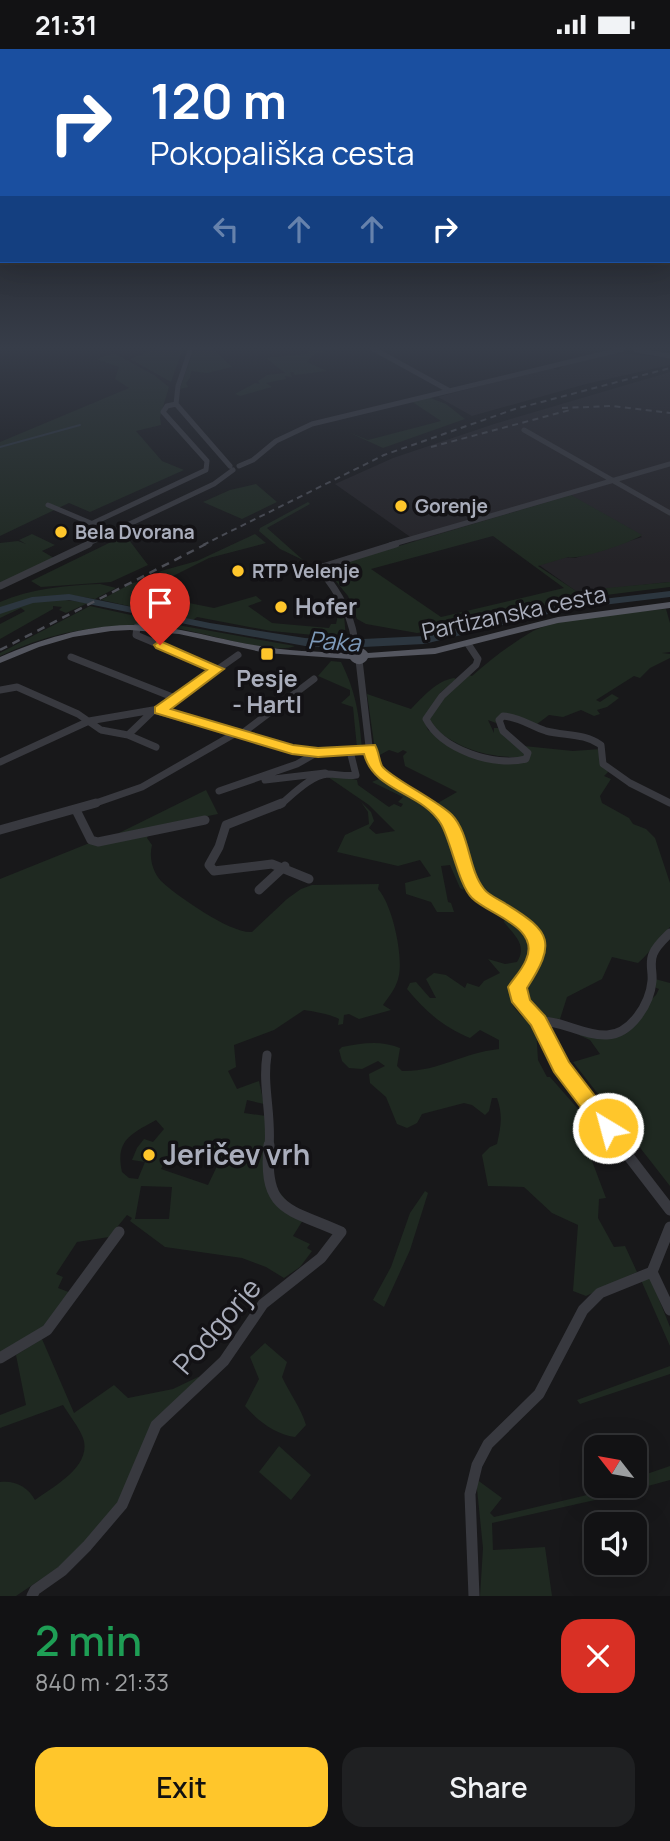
<!DOCTYPE html>
<html lang="en">
<head>
<meta charset="utf-8">
<style>
  body { margin:0; font-family:Manrope,sans-serif; background:#1f2022; color:#f1f3f6; height:100vh; display:flex; flex-direction:column; font-size:26px; white-space:nowrap }
  * { box-sizing:border-box; margin:0 }
  p { font-size:23px; color:#9c9ea0 }
  .icon { flex:none; width:38px; height:38px; fill:none; stroke:currentColor; stroke-width:2; stroke-linecap:round; stroke-linejoin:round }
  .map { position:relative; height:1547px; overflow:hidden }
  .details { display:flex; flex-direction:column; background:#121214; flex:1 }
  .details>* { flex:none }
  .top-card { position:absolute; left:0px; top:0px; width:670px; height:214px; box-shadow:0 7px 28px #0002,0 0 0 2px #313234; background:#1a4fa0; color:#fff; overflow:hidden }
  .needle { width:46px; rotate:301deg }
  .controls { position:absolute; left:584px; top:1386px; display:grid; gap:14px }
  .controls a { display:grid; place-items:center; width:63px; height:63px; border-radius:14px; background:#121214; box-shadow:0 7px 28px #0002,0 0 0 2px #313234; font-size:35px }
  .pin { position:absolute; display:grid; place-items:center; width:60px; height:60px; color:#fff; margin:-72px -30px; border-radius:50% 50% 50% 0; rotate:-45deg; box-shadow:0 0 7px #0007 }
  .pin .icon { rotate:45deg }
  .me { position:absolute; width:77px; margin:-38px; rotate:323deg; stroke-linejoin:round; filter:drop-shadow(0 0 5px #0008) }
  .turn { display:flex; align-items:center; gap:24px; height:147px; padding:0 35px; font-size:32px }
  .turn .icon { width:91px; height:91px; stroke-width:2.5 }
  .turn b { display:block; font-size:49px; line-height:60px }
  .lanes { display:flex; align-items:center; height:66px; padding:0 35px; background:#0003; justify-content:center; gap:35px; direction:ltr }
  .lanes .off { opacity:.35 }
  .round { display:grid; place-items:center; flex:none; width:74px; height:74px; border-radius:21px; background:#1f2022 }
  .head { display:flex; align-items:center; justify-content:space-between; height:119px; padding:0 35px }
  h1 { font-size:42px; font-weight:600; line-height:52px; color:#1e9e55 }
  .cta { display:flex; gap:14px; margin-top:auto; padding:14px 35px }
  .cta a { flex:1; height:80px; border-radius:21px; background:#ffc62b; color:#111; font-size:28px; font-weight:600; line-height:80px; text-align:center }
  .cta a+a { background:#1f2022; color:#f1f3f6 }
  .status { display:flex; justify-content:space-between; align-items:center; height:49px; padding:0 35px; background:#121214; direction:ltr }
  .status svg { height:19px; fill:currentColor }
  .map>svg:first-child { display:block }
  .built { fill:#242327 }
  .green { fill:#1f2921; fill-rule:evenodd }
  .lines { fill:none; stroke-linecap:round; stroke-linejoin:round }
  .stream { stroke:#2c363f; stroke-width:2 }
  .river { fill:#2c363f; fill-rule:evenodd }
  .minor-far3 { stroke:#38393f; stroke-width:5 }
  .minor-far2 { stroke:#38393f; stroke-width:7 }
  .minor-far1 { stroke:#38393f; stroke-width:9 }
  .minor { stroke:#38393f; stroke-width:11 }
  .major { fill:#54565f; fill-rule:evenodd }
  .rail-far1 { stroke:#4b4d55; stroke-width:2; stroke-dasharray:6 4.5; stroke-linecap:butt }
  .rail { stroke:#4b4d55; stroke-width:2.5; stroke-dasharray:8 6; stroke-linecap:butt }
  .route { fill:#ffc62b; stroke:#a6811c; stroke-width:2 }
  .poi-dot { fill:#ffc62b; stroke:#131215; stroke-width:2.5 }
  .labels { text-anchor:middle; stroke-width:7; stroke-linejoin:round; paint-order:stroke }
  .far-poi-label { font-size:19px; font-weight:bold; fill:#a9adbb; stroke:#131215; text-anchor:start }
  .poi-label { font-size:23px; font-weight:bold; fill:#a9adbb; stroke:#131215; text-anchor:start }
  .street-label { font-size:23px; fill:#a9adbb; stroke:#131215 }
  .water-label { font-size:24px; font-style:italic; fill:#7d99b9; stroke:#131215 }
  .near-poi-label { font-size:28px; font-weight:bold; fill:#a9adbb; stroke:#131215; text-anchor:start }
  .near-street-label { font-size:28px; fill:#a9adbb; stroke:#131215 }
</style>
</head>
<body>
<div class="status"><b>21:31</b><svg viewBox="0 0 49 12"><path d="M0 12V9h3v3zM5 12V6h3v6zM10 12V3h3v9zM15 12V0h3v12zM26 1h20v11H26zM47 4h2v5h-2z"/></svg></div>
<div class="map">
<svg width="670" height="1547" viewBox="0 0 670 1547">
  <rect width="100%" height="100%" fill="#18181a"/>
  <path class="built" d="M613,303l57,6v7l-84,19 -114,32 -34,-19 113,-30 6,3 8,-5z
    M670,323v210l-93,10 -38,-27 25,-8 11,1 67,-21 -72,-41 -154,45 -81,-57 58,-26 101,-34z"/>
  <path class="green" d="M157,299h26l-12,34 -41,-23z
    M194,299h22l-3,1 19,18 -25,6 -16,-2 -1,7 -4,5 2,4 -8,2z
    M312,299h29l-27,6 -7,8 20,9 -32,4 -2,-3h-3l2,5 -7,-1 1,3 -20,4 6,4 -32,9 -5,-2 20,-11 5,1 -2,-3 9,-6 18,-2 -19,-15 40,-4z
    M114,304l40,22 15,12 -9,30 1,8 -25,6 26,30 22,9 -94,42 -21,-9 -69,33v-94l129,-54 -14,-9 4,-12 -22,-8z
    M428,348l18,7 19,15 -82,29 -35,-16 20,8 73,-19 -30,-20z
    M256,435l21,18 -35,17 -39,-17 27,-12z
    M571,446l71,40c-7,6 -64,26 -74,22l-30,9 38,25 94,-9v5l-104,13 -97,24 -52,9 -51,-9 -9,-5 -9,-23 -23,-28zM493,487l71,52 -123,29 -70,-48z
    M308,453l2,2 -43,24 36,32 -23,-11 -21,-18 1,-3z
    M148,475l-5,8 -3,-3 -14,7 22,29 -37,17 -70,5 -10,-6z
    M32,485l23,11 -13,6 12,7 -54,26v-41l18,-2 8,3 -7,-4z
    M255,485l11,9 -57,15 -70,35 75,15 42,-12 6,5 -14,5 24,17 57,5 2,-4h5l2,-9h6l2,23 -75,-7 -74,-14 -4,3 -92,-20 31,-17 19,-3 10,-9 36,-10z
    M100,535l16,4 -21,11 -24,-4 -35,2 -36,11v-6c30,-13 67,-17 100,-18z
    M59,550l29,4 -22,10 -7,-3 3,-3 -9,-1v3l-53,30v-15l25,-13 -4,-3 -21,10v-5l32,-11z
    M90,557l82,18 123,22c-20,9 -90,-13 -116,-17 -62,-9 -123,0 -179,27v-3z
    M666,560l4,14v29l-8,1 8,1v4l-20,10 -10,10 -6,-2 -38,24 4,2 12,-8 7,4 -12,9 -10,3 3,4 -6,2 -13,-6 -18,7 -14,-2 -12,9 -21,-7 -19,3 -1,3 -8,-3 6,13v-5h4l24,18 3,12c-44,-2 -60,-7 -97,-33l4,-17 34,-34 6,2c19,-17 39,-32 61,-45 24,-13 103,-19 133,-22z
    M331,612l10,1c15,30 18,52 21,86h-5l-4,-41 -12,-4 9,-8v-5l-32,-14z
    M454,629l2,1 -16,14 -16,26 4,11 63,30 36,1 -3,-15 49,5 28,-2 7,23 -4,4 7,3 -11,17 2,7 27,15 4,6 13,5 9,9 15,45v44c-12,12 -20,26 -32,36l-26,-6 -10,22 -35,18 -7,22 -18,-2c-42,-40 15,-38 -1,-79 -10,-28 -48,-25 -62,-49 -3,-6 -4,-14 -6,-20 -9,-25 -17,-47 -37,-65l21,-12 -52,-26 -2,-10 4,-4 -4,-2 -5,3 -9,-3 -13,7 -9,-63 44,15c13,-13 25,-28 43,-31z
    M332,726l25,5 1,5 28,20 3,2 5,-3 7,3 2,-3 -5,-2 5,-5 -31,-15 9,-4 62,42 20,47 -2,9 3,14 -4,-2 -10,-23 -9,1 7,36 3,1 3,9h-17l-6,-10 -25,-8 -1,-11 26,-7 -11,-16 -22,6 -61,-14 8,-17 24,-11 -1,-12 -7,-10 10,10 3,9 -5,7 7,6 19,-3 -26,-26 -41,-28z
    M206,741l12,24 -101,20z
    M149,784l-2,5 5,7c-3,12 0,26 9,36 16,15 70,53 91,51l35,-33 14,-10 11,-4 67,-1 -1,5c14,15 25,65 21,86 -2,12 -9,20 -16,30l8,5 -32,9 -10,-5 -5,1 -1,9 -5,1 1,-6c-6,-4 -27,-8 -35,-9l-30,20 -40,15 2,22 -8,4 9,18 22,-8 5,23 -17,-4 -3,13 22,3 -2,58 39,46 -10,16 17,8 -3,4 5,3 -12,16 -16,11 -18,-11 -24,-9 -77,-11 -35,-26 2,-3 -5,-3 -18,22 -32,5 -21,32 7,3 -5,11 13,5 -32,41 -39,22v-477l92,-37zM156,1071l8,9 -11,13 -9,-3 -7,9 -5,12 13,2 -7,17 -9,-1 -7,-6c-7,-32 9,-38 34,-52zM173,1097l47,14 -12,25 -47,-16zM141,1137l31,1 -3,32h-34z
    M505,869l15,8 14,26c-13,38 -46,40 2,76l2,32 9,17h3l44,50 15,21 -20,5 17,45 -7,1 -1,19 16,29 11,-1 12,26 -51,24 -13,-5 5,-66 -26,-12 -28,-26 -36,-1 -6,-31 8,-8 7,-3c4,-18 6,-29 0,-46h-5l-3,13 -4,4 -13,-10 -8,-2 -42,11 -5,9 -10,5 -10,-4 -11,-27 -16,-14 -1,-9 16,-8 -7,-5 -16,8 -13,-1 -7,-7 -3,-11 3,-3c20,-4 39,-7 58,1l-3,18 5,5c36,1 60,-18 97,-22v-9l-19,-10 -10,8c-27,-11 -45,-27 -63,-49l3,-6 6,-1 14,16h6l-10,-19 8,-6 12,2 19,13 2,-5 12,4 5,-6 16,-8 -12,-14 17,5 12,-2c11,-17 -3,-27 -13,-40z
    M655,930l15,4v203l-97,-124 27,-8 -10,-14 -11,-5 1,-3 31,5 45,-42 3,-6 -5,-2z
    M425,1142l3,2 -18,57 -26,57 -11,-7 18,-33 19,-54z
    M646,1229l5,1 19,48v19l-29,-66z
    M42,1290l32,74 40,-28 14,13 45,-9 25,-12 4,3 -49,44 -31,77 -51,58 -55,37h-16v-114c15,-2 28,5 35,18 18,-13 58,-34 48,-62 -4,-11 -14,-23 -20,-33l-63,23v-13l26,-10 -10,-50z
    M265,1294l22,19 -5,15c8,17 19,31 24,48l-11,12c-20,-3 -37,-16 -50,-31l14,-27 -9,-22z
    M670,1317v8l-90,30 -3,-4z
    M279,1397l32,29 -20,25 -32,-28z
    M670,1417v14l-66,18 -112,25 1,27 52,-3 7,49h-72l3,-48 -7,-69 26,19 -12,15 4,4 93,-22 28,-9h20v-8z"/>
  <g class="lines">
    <path class="stream" d="M0,398l80,-22"/>
    <path class="river" d="M670,542v6l-101,12 -145,35 -81,4 -38,-2 -95,-17 -141,-29 -36,3 -33,11v-7l32,-10 37,-3 141,29 95,15 38,2 81,-4 145,-33z"/>
    <path class="minor-far3" d="M191,299l-13,38 -2,18 54,62
      M372,299l76,42
      M636,301l34,6
      M524,381l146,83
      M239,417l14,-6 23,-19 36,-17 311,-75
      M48,456l64,27
      M93,474l113,-53 1,-9 -44,-49 4,-6 9,-2
      M85,496l129,-61 19,-14
      M390,496l280,-81"/>
    <path class="minor-far2" d="M0,537l89,-42
      M137,578l-1,8 81,34
      M468,595l10,15 -2,6 -34,31 -16,23c16,31 68,48 100,40l2,-6 -25,-22 -4,-11 4,-4c16,1 28,10 43,15 19,5 38,2 55,14l2,19 27,19 40,20
      M356,603c-2,-34 -16,-58 -37,-84l77,-24
      M71,608l104,41
      M359,611l11,95 15,21 46,29
      M0,641l17,-3 61,27 23,16 27,5 26,-25
      M160,661l78,-55
      M128,686l28,12
      M240,686l74,-56
      M0,713l89,-41 64,-11 139,39 26,3 52,-3
      M265,731l60,-7
      M219,742l78,-27 21,-12
      M90,756l52,-18 94,-54
      M280,756c12,-10 31,-30 48,-31 10,0 18,3 28,1l-6,-24"/>
    <path class="minor-far1" d="M282,754l-56,22 -7,22 -10,18 5,6 58,-7 37,15
      M429,754c37,29 23,60 47,89 16,18 50,23 59,46 8,20 -8,34 -17,49l3,15 17,19 23,46 61,80
      M76,761l15,30 7,2 107,-22
      M0,781l96,-27
      M259,841l26,-24
      M538,972c24,-1 45,15 69,14 24,-1 43,-31 45,-54 1,-9 -3,-18 1,-27 3,-8 11,-15 17,-21
      M267,1006c-5,31 5,60 2,92"/>
    <path class="minor" d="M620,1096l50,65
      M652,1223l18,-45
      M652,1223l18,38
      M0,1309l47,-28 72,-98
      M32,1547l3,-6 27,-19 25,-25 35,-41 34,-80 68,-64 39,-57 58,-46 20,-26c-53,-24 -78,-20 -72,-87
      M474,1547l-4,-102 7,-29 11,-21 51,-50 44,-84 17,-17 52,-21"/>
    <path class="major" d="M670,553v6l-112,15 -123,31 -67,4c-4,8 -13,8 -18,1l-84,-6 -87,-19 -49,-4 -19,1 -38,6 -34,10 -39,16v-6c41,-18 84,-31 128,-32 43,-1 84,13 126,20 32,6 64,7 96,8 5,-7 13,-7 18,0l67,-5 123,-31z"/>
    <path class="rail-far1" d="M562,359l50,-2 58,7
      M431,398l139,-37
      M203,496l181,-90 131,-46 155,-41"/>
    <path class="rail" d="M0,601l206,-106"/>
  </g>
  <linearGradient id="sky" x2="0" y2="1"><stop stop-color="#0d0d0e"/><stop offset="0.58" stop-color="#373d49"/><stop offset="1" stop-color="#373d49" stop-opacity="0"/></linearGradient>
  <rect width="670" height="515" fill="url(#sky)"/>
  <path class="route" d="M160,592l64,28 -53,40 122,36 25,3 57,-3c4,7 4,15 7,21 7,11 55,34 70,49 18,19 16,54 32,74 4,6 16,11 22,15 46,28 50,39 21,84l3,12 15,16 24,46 46,60 3,6 -3,6 -7,2 -7,-2 -47,-62 -23,-47 -19,-23 -4,-15c6,-9 14,-17 18,-27 15,-33 -37,-45 -54,-62 -13,-12 -21,-57 -31,-74 -19,-32 -67,-32 -77,-70l-46,3 -26,-3 -137,-41v-6l52,-37 -51,-22 -2,-3z"/>
  <g class="poi-dot">
    <circle cx="401" cy="457" r="7"/>
    <circle cx="61" cy="483" r="7"/>
    <circle cx="238" cy="522" r="7"/>
    <circle cx="281" cy="558" r="7"/>
    <rect x="260" y="598" width="14" height="14" rx="3.5"/>
    <circle cx="149" cy="1106" r="7"/>
  </g>
  <g class="labels">
    <g class="far-poi-label">
      <text x="415" y="464">Gorenje</text>
      <text x="75" y="490">Bela Dvorana</text>
      <text x="252" y="529">RTP Velenje</text>
    </g>
    <g class="poi-label">
      <text x="295" y="566">Hofer</text>
      <text x="267" y="638" text-anchor="middle">Pesje<tspan x="267" dy="26">- Hartl</tspan></text>
    </g>
    <g class="street-label">
      <text transform="translate(514 564) rotate(-12)" y="8">Partizanska cesta</text>
    </g>
    <g class="water-label">
      <text transform="translate(334 593) rotate(3)" y="8">Paka</text>
    </g>
    <g class="near-poi-label">
      <text x="163" y="1116">Jeričev vrh</text>
    </g>
    <g class="near-street-label">
      <text transform="translate(217 1277) rotate(-49)" y="10">Podgorje</text>
    </g>
  </g>
</svg>
<div class="controls">
<a><svg class="needle" viewBox="-14 -14 28 28"><path d="M0-13l5 13h-10z" fill="#e53935"/><path d="M0 13l5-13h-10z" fill="#9c9ea0"/></svg></a>
<a><svg class="icon" aria-label="sound" viewBox="0 0 24 24"><path d="M4 9h4l5-4v14l-5-4H4zM17 9q2 3 0 6"/></svg></a>
</div>
<div class="pin" style="left:160px;top:596px;background:#d93025"><svg class="icon" aria-label="arrive" viewBox="0 0 24 24"><path d="M6 21V4h12l-3 4 3 4H6"/></svg></div>
<svg class="me" style="left:608px;top:1079px" viewBox="-20 -20 40 40"><circle r="17" fill="#ffc62b" stroke="#fff" stroke-width="3"/><path d="M0-11L8 9 0 5-8 9z" fill="#fff"/></svg>
<div class="top-card">
<div class="turn"><svg class="icon" aria-label="right" viewBox="0 0 24 24"><path d="M7 20v-9h11M14 6l5 5-5 5"/></svg><div><b>120 m</b>Pokopališka cesta</div></div>
<div class="lanes"><svg class="icon off" aria-label="left" viewBox="0 0 24 24"><path d="M17 20v-9H6M10 6l-5 5 5 5"/></svg><svg class="icon off" aria-label="ahead" viewBox="0 0 24 24"><path d="M12 20V5M6 11l6-6 6 6"/></svg><svg class="icon off" aria-label="ahead" viewBox="0 0 24 24"><path d="M12 20V5M6 11l6-6 6 6"/></svg><svg class="icon" aria-label="right" viewBox="0 0 24 24"><path d="M7 20v-9h11M14 6l5 5-5 5"/></svg></div>
</div>
</div>
<section class="details">
<div class="head"><div><h1>2 min</h1><p>840 m · 21:33</p></div><a class="round" style="background:#d93025;color:#fff"><svg class="icon" aria-label="close" viewBox="0 0 24 24"><path d="M6 6l12 12M18 6L6 18"/></svg></a></div>
<div class="cta"><a>Exit</a><a>Share</a></div>
</section>
</body>
</html>
